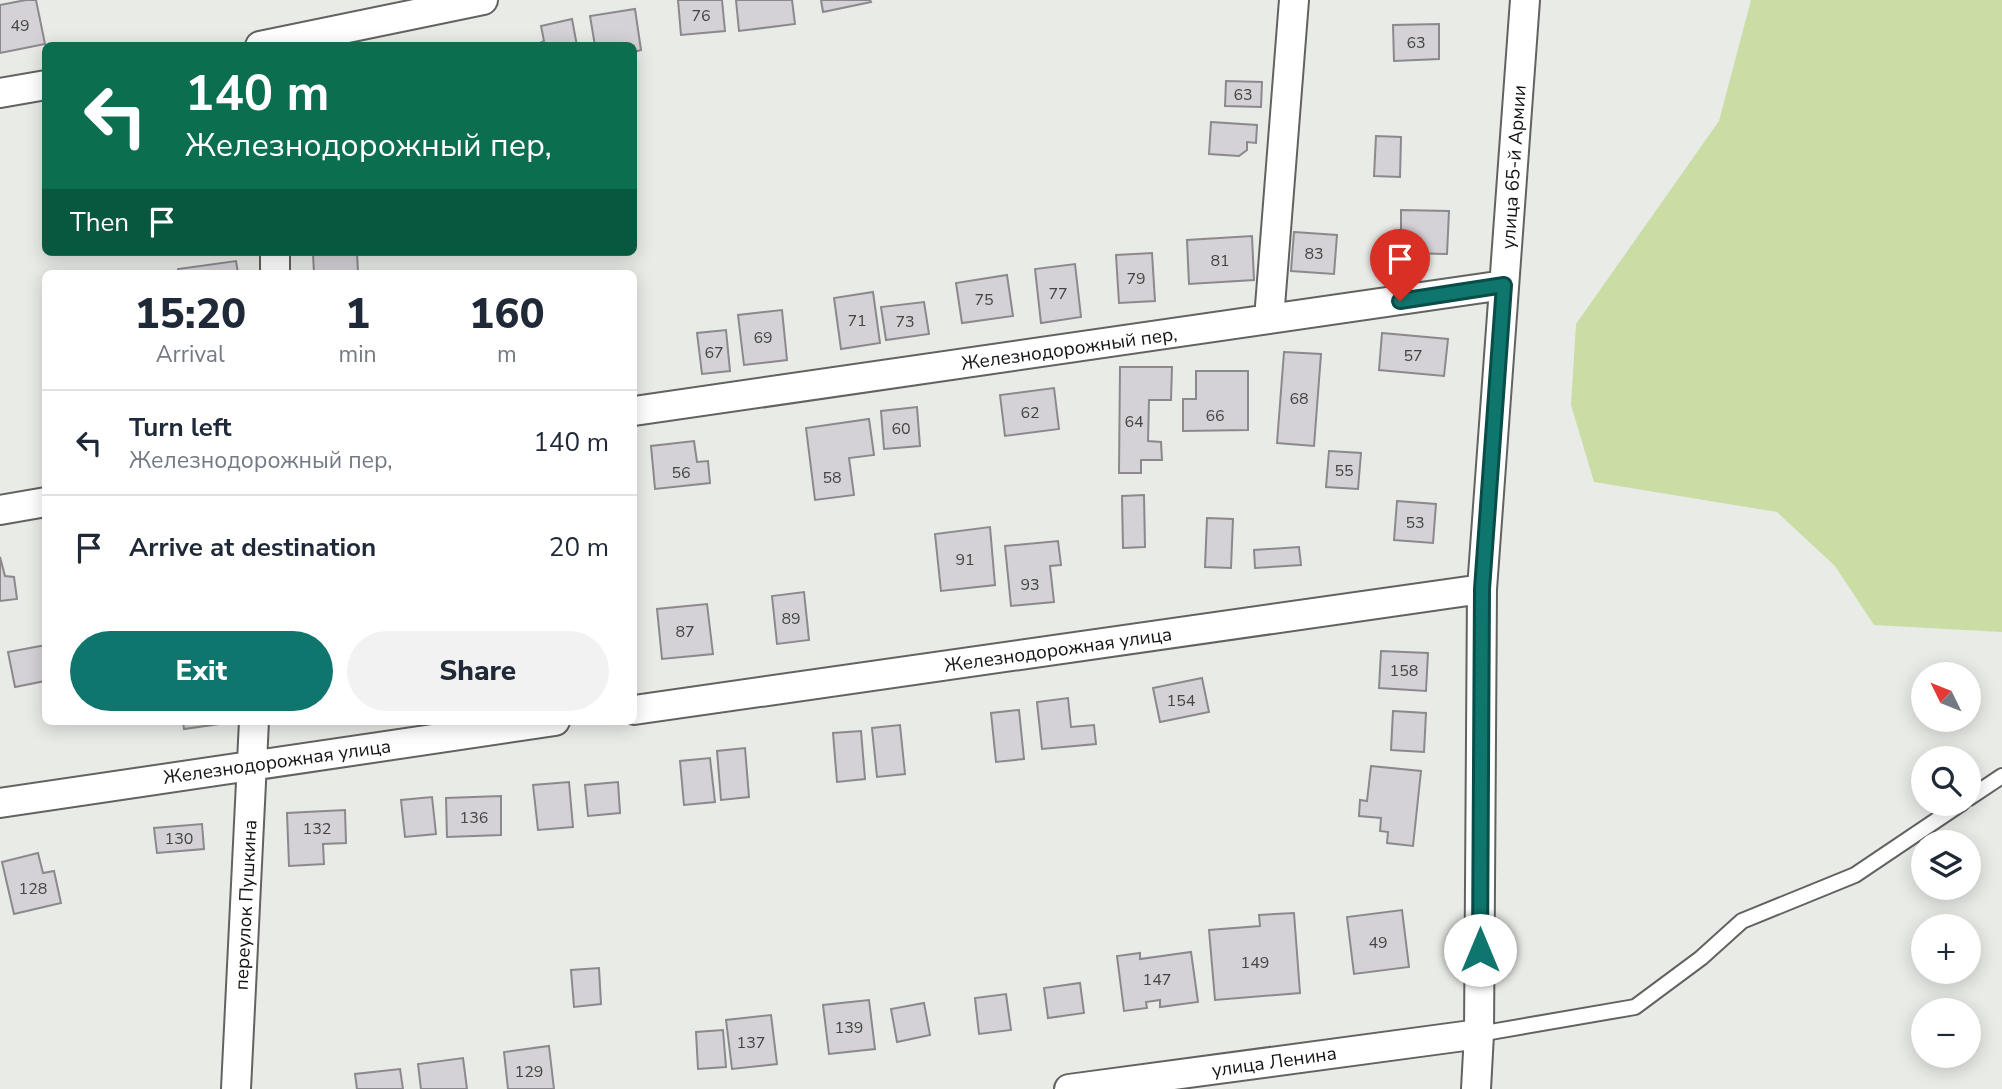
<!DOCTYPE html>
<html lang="en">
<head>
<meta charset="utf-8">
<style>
  body { margin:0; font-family:"Nunito Sans",sans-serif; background:#f2f2f3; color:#1f2937; height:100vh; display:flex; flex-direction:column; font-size:26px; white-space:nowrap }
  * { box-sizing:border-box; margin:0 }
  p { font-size:23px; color:#747a83 }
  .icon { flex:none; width:38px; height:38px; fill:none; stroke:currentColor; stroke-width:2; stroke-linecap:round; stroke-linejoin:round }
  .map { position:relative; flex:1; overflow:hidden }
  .sheet { position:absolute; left:42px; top:270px; width:595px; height:455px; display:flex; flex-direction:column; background:#fff; border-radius:10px; box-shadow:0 4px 18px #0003 }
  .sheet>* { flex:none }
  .top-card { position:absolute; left:42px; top:42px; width:595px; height:214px; border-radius:10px; box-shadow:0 4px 18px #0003; background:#0b6e4f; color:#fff; overflow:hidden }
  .needle { width:46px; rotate:313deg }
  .fabs { position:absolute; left:1911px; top:662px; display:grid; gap:14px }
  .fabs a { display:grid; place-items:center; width:70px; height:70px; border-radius:50%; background:#fff; box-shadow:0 4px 18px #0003; font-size:35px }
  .pin { position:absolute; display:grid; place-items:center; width:60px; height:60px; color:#fff; margin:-72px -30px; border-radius:50% 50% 50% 0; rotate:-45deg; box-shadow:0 0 7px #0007 }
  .pin .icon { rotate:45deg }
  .me { position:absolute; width:77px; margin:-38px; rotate:0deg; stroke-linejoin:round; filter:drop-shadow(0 0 5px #0008) }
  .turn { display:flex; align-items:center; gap:24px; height:147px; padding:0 28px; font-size:32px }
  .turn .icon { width:91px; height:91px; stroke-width:2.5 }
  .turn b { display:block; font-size:49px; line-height:60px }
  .then { display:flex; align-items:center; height:66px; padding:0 28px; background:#0003; gap:14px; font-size:26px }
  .eta { display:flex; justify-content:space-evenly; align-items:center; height:119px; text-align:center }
  .eta b { font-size:42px; font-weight:800; line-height:49px }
  .primary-button { display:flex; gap:14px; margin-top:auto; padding:14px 28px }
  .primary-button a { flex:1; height:80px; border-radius:42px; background:#0f766e; color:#fff; font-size:28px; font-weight:800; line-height:80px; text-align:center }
  .primary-button a+a { background:#f2f2f3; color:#1f2937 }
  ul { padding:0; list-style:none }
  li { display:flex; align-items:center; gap:21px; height:105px; padding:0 28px; border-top:2px solid #e0e1e3 }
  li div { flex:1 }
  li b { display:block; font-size:26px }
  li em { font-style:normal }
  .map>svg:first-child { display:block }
  .green { fill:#cadda4 }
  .building { fill:#d4d2d6; stroke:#8b898d; stroke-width:2 }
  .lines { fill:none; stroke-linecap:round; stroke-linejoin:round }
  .lane-casing { stroke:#626360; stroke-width:18 }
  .street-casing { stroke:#626360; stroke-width:32 }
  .lane { stroke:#fff; stroke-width:14 }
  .street { stroke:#fff; stroke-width:28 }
  .route-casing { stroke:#0a4d48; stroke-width:18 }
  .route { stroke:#0f766e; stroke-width:12 }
  .labels { text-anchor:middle; stroke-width:5; stroke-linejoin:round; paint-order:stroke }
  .number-label { font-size:16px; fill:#434444 }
  .street-label { font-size:19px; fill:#131413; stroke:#fff }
</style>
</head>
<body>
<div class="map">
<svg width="2002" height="1089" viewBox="0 0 2002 1089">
  <rect width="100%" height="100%" fill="#e9ebe7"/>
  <path class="green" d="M1751,0h251v632l-128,-7 -39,-59 -58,-54 -183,-30 -23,-77 5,-81 143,-203z"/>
  <path class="building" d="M26,0h10l9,44 -45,9v-48z
    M678,0h44l3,31 -44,4z
    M736,0h56l3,24 -56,7z
    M821,0h49l1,2 -48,10z
    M635,9l6,41 -7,2v-6h-39l-5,-30z
    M572,19l5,27h-43l10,-5 -3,-15z
    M1439,24v35l-45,2 -1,-36z
    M1226,81l36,1 -1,25 -36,-1z
    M1211,122l46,3 -1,18 -9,-1v8l-8,6 -30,-2z
    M1376,136l25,1 -1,40 -26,-1z
    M1401,210l48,1 -2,43 -46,-1z
    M1294,232l43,3 -3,39 -43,-3z
    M1252,236l2,44 -65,4 -2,-44z
    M357,252l1,21h-44l-1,-19z
    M1152,253l3,48 -36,2 -3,-48z
    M236,261l2,12h-60v-4z
    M1075,264l6,53 -40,6 -6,-54z
    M1007,275l6,41 -51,7 -6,-40z
    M873,292l7,51 -39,6 -7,-51z
    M924,302l5,32 -43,6 -5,-33z
    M782,310l5,50 -43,5 -6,-50z
    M726,330l4,41 -28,3 -5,-41z
    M1382,333l66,6 -4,37 -65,-6z
    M1284,352l37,2 -7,92 -37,-3z
    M1120,367h52l-1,33h-22l-1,41 13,1 1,18h-21v13h-22z
    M1196,371h52v59l-65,1v-32h13z
    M1054,388l5,41 -54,7 -5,-41z
    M917,407l3,39 -36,3 -3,-38z
    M869,419l5,36 -25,3 5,37 -39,5 -9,-72z
    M694,441l3,21 11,-1 2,22 -55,6 -4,-43z
    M1329,451l32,2 -3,36 -32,-2z
    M1144,495l1,52 -22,1 -1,-52z
    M1397,501l39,3 -3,39 -39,-3z
    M1207,518l26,1 -2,49 -26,-1z
    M990,527l5,58 -54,6 -6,-57z
    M1058,541l3,24 -11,1 4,36 -43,4 -6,-60z
    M1299,547l2,18 -46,3 -1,-18z
    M0,557l5,19 9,1 3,22 -17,2z
    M804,592l5,48 -32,4 -5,-48z
    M707,604l6,50 -51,5 -5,-50z
    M46,645v42l-1,-6 -30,6 -7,-35z
    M1381,651l47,2 -2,38 -47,-3z
    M1202,678l7,34 -49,10 -7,-34z
    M1068,698l3,29 23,-2 2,19 -54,5 -5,-47z
    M1019,710l5,49 -28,3 -5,-49z
    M1393,711l33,2 -2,39 -33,-2z
    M183,721h36l1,3 -36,5z
    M900,725l5,49 -28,3 -5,-49z
    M861,731l4,48 -28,3 -4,-49z
    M745,748l4,49 -28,3 -4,-49z
    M710,758l5,44 -31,3 -4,-44z
    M1371,766l50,5 -8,75 -26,-3 1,-11 -8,-1 1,-13 -22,-2 1,-16 7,1z
    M569,782l4,45 -35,3 -5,-45z
    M618,782l2,31 -32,3 -3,-31z
    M501,796v39l-54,2 -1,-39z
    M432,797l4,37 -31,3 -4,-37z
    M345,810l1,33 -23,1 1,20 -35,2 -2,-53z
    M202,824l2,25 -47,4 -3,-25z
    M38,853l5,20 11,-2 7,32 -47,11 -12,-52z
    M1402,910l7,57 -55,7 -7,-57z
    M1294,913l6,80 -85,7 -6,-70 51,-4 -1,-11z
    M1191,952l7,50 -38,5v-7l-14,2 1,6 -23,3 -7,-55 23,-3v6z
    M599,968l2,36 -27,3 -3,-37z
    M1080,983l4,30 -36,5 -4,-30z
    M1006,994l5,36 -32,4 -4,-36z
    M869,1000l6,49 -46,5 -6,-49z
    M924,1003l6,32 -33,7 -6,-33z
    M771,1015l6,49 -45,5 -6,-49z
    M723,1030l3,37 -28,2 -2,-37z
    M549,1046l5,43h-46l-4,-37z
    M463,1058l4,31h-46l-3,-25z
    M400,1069l3,20h-46l-2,-15z"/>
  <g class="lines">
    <g class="lane-casing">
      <path id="lane" d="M1969,798l33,-22
        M1479,1034l156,-27 66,-49 41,-37 113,-46 107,-72"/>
    </g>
    <g class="street-casing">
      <path id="street" d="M260,46l223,-46
        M0,93l46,-8
        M275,273v-21
        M1269,319l25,-319
        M634,411l870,-126
        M0,510l46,-8
        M634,710l848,-121
        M0,803l555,-82
        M236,1089l18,-368
        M1069,1089l410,-55
        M1476,1089l3,-55 3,-445 43,-589"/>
    </g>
    <use href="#lane" class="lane"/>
    <use href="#street" class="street"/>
  </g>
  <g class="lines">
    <g class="route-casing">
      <path id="route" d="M1400,301l104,-16 -22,304 -2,361"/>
    </g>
    <use href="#route" class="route"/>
  </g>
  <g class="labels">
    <g class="number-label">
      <text x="701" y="21">76</text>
      <text x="20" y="31">49</text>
      <text x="1416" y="48">63</text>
      <text x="1243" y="100">63</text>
      <text x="1314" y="259">83</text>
      <text x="1220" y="266">81</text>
      <text x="1136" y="284">79</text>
      <text x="1058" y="299">77</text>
      <text x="984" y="305">75</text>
      <text x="857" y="326">71</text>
      <text x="905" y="327">73</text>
      <text x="763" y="343">69</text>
      <text x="714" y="358">67</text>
      <text x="1413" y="361">57</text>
      <text x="1299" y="404">68</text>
      <text x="1030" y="418">62</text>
      <text x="1215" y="421">66</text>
      <text x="1134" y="427">64</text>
      <text x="901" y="434">60</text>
      <text x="1344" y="476">55</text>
      <text x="681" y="478">56</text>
      <text x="832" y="483">58</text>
      <text x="1415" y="528">53</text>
      <text x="965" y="565">91</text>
      <text x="1030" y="590">93</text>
      <text x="791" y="624">89</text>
      <text x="685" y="637">87</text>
      <text x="1404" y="676">158</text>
      <text x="1181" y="706">154</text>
      <text x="474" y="823">136</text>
      <text x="317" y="834">132</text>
      <text x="179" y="844">130</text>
      <text x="33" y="894">128</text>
      <text x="1378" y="948">49</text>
      <text x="1255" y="968">149</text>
      <text x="1157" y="985">147</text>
      <text x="849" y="1033">139</text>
      <text x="751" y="1048">137</text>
      <text x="529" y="1077">129</text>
    </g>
    <g class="street-label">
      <text transform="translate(1513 167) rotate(-86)" y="7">улица 65-й Армии</text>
      <text transform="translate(1069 348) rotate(-8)" y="7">Железнодорожный пер,</text>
      <text transform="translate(1058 649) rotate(-8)" y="7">Железнодорожная улица</text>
      <text transform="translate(277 761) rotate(-8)" y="7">Железнодорожная улица</text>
      <text transform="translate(245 905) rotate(-87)" y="7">переулок Пушкина</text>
      <text transform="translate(1274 1061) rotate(-8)" y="7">улица Ленина</text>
    </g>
  </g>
</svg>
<div class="fabs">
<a><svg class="needle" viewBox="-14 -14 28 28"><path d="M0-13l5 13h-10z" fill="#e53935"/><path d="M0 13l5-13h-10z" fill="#747a83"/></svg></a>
<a><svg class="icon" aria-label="search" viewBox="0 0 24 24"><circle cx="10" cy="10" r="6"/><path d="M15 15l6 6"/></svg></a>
<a><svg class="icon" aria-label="layers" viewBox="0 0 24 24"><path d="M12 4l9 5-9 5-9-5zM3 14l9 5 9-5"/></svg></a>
<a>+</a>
<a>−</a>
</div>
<div class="pin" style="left:1400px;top:301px;background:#d93025"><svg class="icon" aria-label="arrive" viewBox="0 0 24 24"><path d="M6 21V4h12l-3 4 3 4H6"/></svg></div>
<svg class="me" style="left:1480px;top:950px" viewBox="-20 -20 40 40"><circle r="19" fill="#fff"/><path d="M0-13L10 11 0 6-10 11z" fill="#0f766e"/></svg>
<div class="top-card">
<div class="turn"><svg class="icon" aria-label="left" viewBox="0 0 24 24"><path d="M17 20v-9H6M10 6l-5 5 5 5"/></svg><div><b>140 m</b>Железнодорожный пер,</div></div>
<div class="then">Then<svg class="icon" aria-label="arrive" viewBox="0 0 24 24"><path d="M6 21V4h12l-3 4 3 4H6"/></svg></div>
</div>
<section class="sheet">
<div class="eta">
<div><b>15:20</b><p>Arrival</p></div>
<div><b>1</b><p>min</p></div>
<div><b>160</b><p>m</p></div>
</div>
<ul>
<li><svg class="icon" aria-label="left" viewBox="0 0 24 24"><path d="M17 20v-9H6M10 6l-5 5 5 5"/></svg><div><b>Turn left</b><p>Железнодорожный пер,</p></div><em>140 m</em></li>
<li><svg class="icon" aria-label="arrive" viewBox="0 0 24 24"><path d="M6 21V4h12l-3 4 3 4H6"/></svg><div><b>Arrive at destination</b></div><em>20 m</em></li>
</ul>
<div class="primary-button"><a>Exit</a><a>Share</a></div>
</section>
</div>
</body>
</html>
